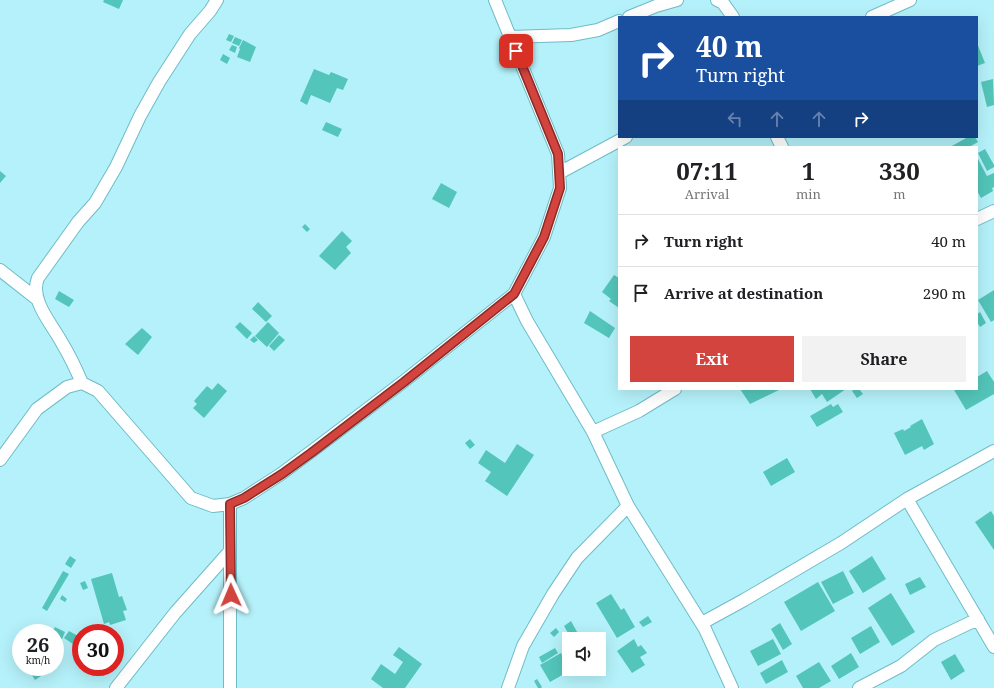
<!DOCTYPE html>
<html lang="en">
<head>
<meta charset="utf-8">
<style>
  body { margin:0; font-family:"Noto Serif",serif; background:#f2f2f2; color:#202124; height:100vh; display:flex; flex-direction:column; font-size:15px; white-space:nowrap }
  * { box-sizing:border-box; margin:0 }
  p { font-size:13px; color:#757577 }
  .icon { flex:none; width:22px; height:22px; fill:none; stroke:currentColor; stroke-width:2; stroke-linecap:round; stroke-linejoin:round }
  .map { position:relative; flex:1; overflow:hidden }
  .side { position:absolute; left:618px; top:146px; width:360px; height:244px; display:flex; flex-direction:column; background:#fff; border-radius:0px; box-shadow:0 4px 16px #0002 }
  .side>* { flex:none }
  .guide { position:absolute; left:618px; top:16px; width:360px; height:122px; border-radius:0px; box-shadow:0 4px 16px #0002; background:#1a4fa0; color:#fff; overflow:hidden }
  .tools { position:absolute; left:562px; top:632px; display:grid; gap:8px }
  .tools a { display:grid; place-items:center; width:44px; height:44px; border-radius:0px; background:#fff; box-shadow:0 4px 16px #0002; font-size:20px }
  .speed { position:absolute; left:12px; top:624px; display:flex; gap:8px; font-size:20px; font-weight:700; text-align:center }
  .speed>* { display:grid; place-content:center; width:52px; height:52px; border-radius:50%; background:#fff; box-shadow:0 4px 16px #0002; line-height:1 }
  .speed small { font-size:10px; font-weight:400 }
  .speed .limit { border:6px solid #d22; background:#fff; color:#111 }
  .pin { position:absolute; display:grid; place-items:center; width:34px; height:34px; color:#fff; margin:-17px; border-radius:8px; box-shadow:0 2px 6px #0006 }
  .me { position:absolute; width:44px; margin:-22px; rotate:359deg; stroke-linejoin:round; filter:drop-shadow(0 0 3px #0008) }
  .turn { display:flex; align-items:center; gap:14px; height:84px; padding:0 12px; font-size:18px }
  .turn .icon { width:52px; height:52px; stroke-width:2.5 }
  .turn b { display:block; font-size:28px; line-height:34px }
  .lanes { display:flex; align-items:center; height:38px; padding:0 12px; background:#0003; justify-content:center; gap:20px; direction:ltr }
  .lanes .off { opacity:.35 }
  .eta { display:flex; justify-content:space-evenly; align-items:center; height:68px; text-align:center }
  .eta b { font-size:24px; font-weight:700; line-height:28px }
  .primary-button { display:flex; gap:8px; margin-top:auto; padding:8px 12px }
  .primary-button a { flex:1; height:46px; border-radius:0px; background:#d2443d; color:#fff; font-size:16px; font-weight:700; line-height:46px; text-align:center }
  .primary-button a+a { background:#f2f2f2; color:#202124 }
  ul { padding:0; list-style:none }
  li { display:flex; align-items:center; gap:12px; height:52px; padding:0 12px; border-top:1px solid #e0e0e0 }
  li div { flex:1 }
  li b { display:block; font-size:15px }
  li em { font-style:normal }
  .map>svg:first-child { display:block }
  .building { fill:#53c5ba }
  .lines { fill:none; stroke-linecap:round; stroke-linejoin:round }
  .street-casing { stroke:#6fbcc7; stroke-width:14 }
  .street { stroke:#fff; stroke-width:12 }
  .route-casing { stroke:#882c28; stroke-width:10 }
  .route { stroke:#d2443d; stroke-width:7 }
</style>
</head>
<body>
<div class="map">
<svg width="994" height="688" viewBox="0 0 994 688">
  <rect width="100%" height="100%" fill="#b5f1fa"/>
  <path class="building" d="M104,0h19l-4,9 -16,-7z
    M229,34l5,2 -3,6 -5,-2z
    M235,37l7,3 -3,6 -7,-3z
    M243,40l13,7 -6,15 -13,-5 3,-8 -1,-1z
    M977,43l8,20 -8,3z
    M232,45l5,2 -2,6 -6,-3z
    M223,54l7,4 -3,6 -7,-4z
    M314,69l15,6 2,-3 17,7 -5,11 -6,-2 -7,15 -19,-8 -4,10 -7,-4z
    M993,79l1,26 -7,2 -6,-25z
    M326,122l16,7 -4,8 -16,-7z
    M968,137h7l3,5 -9,5h-19z
    M985,149l9,16v2l-7,4 -9,-18z
    M977,157l10,19 7,-3v14l-2,1 1,3 -12,7 -4,-7z
    M0,171l6,5 -6,7z
    M441,183l16,9 -8,16 -17,-9z
    M305,224l5,5 -3,3 -5,-5z
    M342,231l10,10 -6,6 5,6 -16,17 -16,-14z
    M614,275l5,3v30l-10,-7 2,-2 -9,-7z
    M994,290v30l-3,2 -13,-22z
    M59,291l15,9 -5,7 -14,-8z
    M258,302l14,14 -6,6 -14,-13z
    M590,311l25,17 -6,10 -25,-15z
    M980,312l6,11 -6,4 -3,-5v-8z
    M240,322l12,11 -5,6 -12,-12z
    M268,322l11,11 -12,14 -12,-11z
    M142,328l10,9 -14,18 -13,-11z
    M279,335l6,5 -11,11 -5,-5z
    M254,336l4,4 -4,3 -4,-3z
    M987,371l7,11v12l-28,16 -12,-20 2,-1h21v-12z
    M218,383l9,8 -23,27 -11,-10 4,-4 -3,-3 13,-15 5,4z
    M740,389h41l-31,15z
    M810,389h36l-19,13 -5,-8 -6,5z
    M855,389h4l4,5 -6,4 -5,-7z
    M831,404l2,3 5,-3 5,8 -26,15 -7,-11z
    M922,419l12,25 -10,6 -2,-4 -17,9 -11,-22 9,-4 1,2 7,-4 -1,-1z
    M470,439l5,6 -5,4 -5,-6z
    M517,444l17,11 -27,41 -22,-15 6,-9 -13,-9 8,-13 19,13z
    M787,458l8,14 -24,14 -8,-14z
    M991,511l3,5v34l-19,-28z
    M70,556l6,4 -5,8 -6,-4z
    M872,556l14,23 -23,14 -14,-22z
    M63,571l6,3 -22,37 -5,-3z
    M843,571l11,22 -21,11 -12,-22z
    M112,573l7,24 3,-1 5,14 -4,1 3,9 -16,5 -1,-3 -5,2 -13,-45z
    M920,577l6,10 -16,8 -5,-11z
    M85,581l3,7 -5,2 -3,-7z
    M818,582l17,29 -34,20 -17,-29z
    M891,593l24,39 -23,14 -24,-38z
    M611,594l10,16 3,-2 11,19 -18,11 -21,-35z
    M62,595l5,4 -2,3 -5,-3z
    M648,616l4,6 -9,5 -4,-5z
    M571,621l10,18h-12v6l-5,-9 4,-3 -4,-7z
    M780,623l12,21 -9,6 -12,-21z
    M871,626l9,16 -20,12 -9,-16z
    M55,627l10,5 -3,7 -7,-3v-3h-3z
    M556,628l3,4 -5,5 -4,-4z
    M69,631l9,5 -5,8 -9,-6z
    M634,639l4,8 3,-2 6,8 -7,4 5,8 -13,8 -15,-22z
    M773,639l8,15 -23,12 -8,-15z
    M399,647l23,17 -17,24h-22l-12,-9 10,-15 14,10 8,-12 -10,-7z
    M555,648l3,5 -16,10 -3,-6z
    M569,651v18h4l-23,13 -10,-17 21,-12 1,2z
    M851,653l8,14 -20,12 -8,-13z
    M955,654l10,17 -14,9 -10,-18z
    M782,660l6,12 -22,12 -6,-11z
    M819,662l12,19 -12,7h-16l-7,-12z
    M27,667h9l5,9 -6,4z
    M537,679l5,8 -1,1h-3l-4,-7z"/>
  <g class="lines">
    <g class="street-casing">
      <path id="street" d="M717,0l6,3 10,14
        M629,17l27,-11 21,-6
        M872,17l38,-17
        M510,37l61,-2 27,-5 21,-9
        M777,137l5,10
        M559,173l67,-36
        M977,219l17,-8
        M0,270l37,29
        M514,294l13,27 66,111 35,74 77,123 27,59
        M82,383c-6,-14 -12,-27 -20,-40 -10,-19 -33,-43 -24,-65l40,-56 17,-19 21,-36 24,-51 19,-34 31,-48 20,-23 7,-11
        M593,432l46,-21 36,-22
        M0,460l37,-51 30,-22 15,-4 16,8 93,107 22,8 17,-2 14,-6 37,-24 39,-29 83,-63 111,-88 30,-57 16,-49 -2,-34 -63,-154
        M907,499l87,148
        M702,623l42,-23 97,-57 66,-44 87,-48
        M116,688l59,-75 55,-62
        M230,688v-184
        M508,688l15,-42 30,-52 24,-36 51,-52
        M859,688l42,-22 33,-26 44,-21"/>
    </g>
    <use href="#street" class="street"/>
  </g>
  <g class="lines">
    <g class="route-casing">
      <path id="route" d="M231,595l-1,-91 14,-6 38,-24 29,-21 93,-71 110,-88 30,-57 16,-49 -2,-34 -42,-103"/>
    </g>
    <use href="#route" class="route"/>
  </g>
</svg>
<div class="tools">
<a><svg class="icon" aria-label="sound" viewBox="0 0 24 24"><path d="M4 9h4l5-4v14l-5-4H4zM17 9q2 3 0 6"/></svg></a>
</div>
<div class="speed"><div>26<small>km/h</small></div><div class="limit">30</div></div>
<div class="pin" style="left:516px;top:51px;background:#d93025"><svg class="icon" aria-label="arrive" viewBox="0 0 24 24"><path d="M6 21V4h12l-3 4 3 4H6"/></svg></div>
<svg class="me" style="left:231px;top:595px" viewBox="-20 -20 40 40"><path d="M0-17L14 15 0 8-14 15z" fill="#d2443d" stroke="#fff" stroke-width="4"/></svg>
<div class="guide">
<div class="turn"><svg class="icon" aria-label="right" viewBox="0 0 24 24"><path d="M7 20v-9h11M14 6l5 5-5 5"/></svg><div><b>40 m</b>Turn right</div></div>
<div class="lanes"><svg class="icon off" aria-label="left" viewBox="0 0 24 24"><path d="M17 20v-9H6M10 6l-5 5 5 5"/></svg><svg class="icon off" aria-label="ahead" viewBox="0 0 24 24"><path d="M12 20V5M6 11l6-6 6 6"/></svg><svg class="icon off" aria-label="ahead" viewBox="0 0 24 24"><path d="M12 20V5M6 11l6-6 6 6"/></svg><svg class="icon" aria-label="right" viewBox="0 0 24 24"><path d="M7 20v-9h11M14 6l5 5-5 5"/></svg></div>
</div>
<section class="side">
<div class="eta">
<div><b>07:11</b><p>Arrival</p></div>
<div><b>1</b><p>min</p></div>
<div><b>330</b><p>m</p></div>
</div>
<ul>
<li><svg class="icon" aria-label="right" viewBox="0 0 24 24"><path d="M7 20v-9h11M14 6l5 5-5 5"/></svg><div><b>Turn right</b></div><em>40 m</em></li>
<li><svg class="icon" aria-label="arrive" viewBox="0 0 24 24"><path d="M6 21V4h12l-3 4 3 4H6"/></svg><div><b>Arrive at destination</b></div><em>290 m</em></li>
</ul>
<div class="primary-button"><a>Exit</a><a>Share</a></div>
</section>
</div>
</body>
</html>
